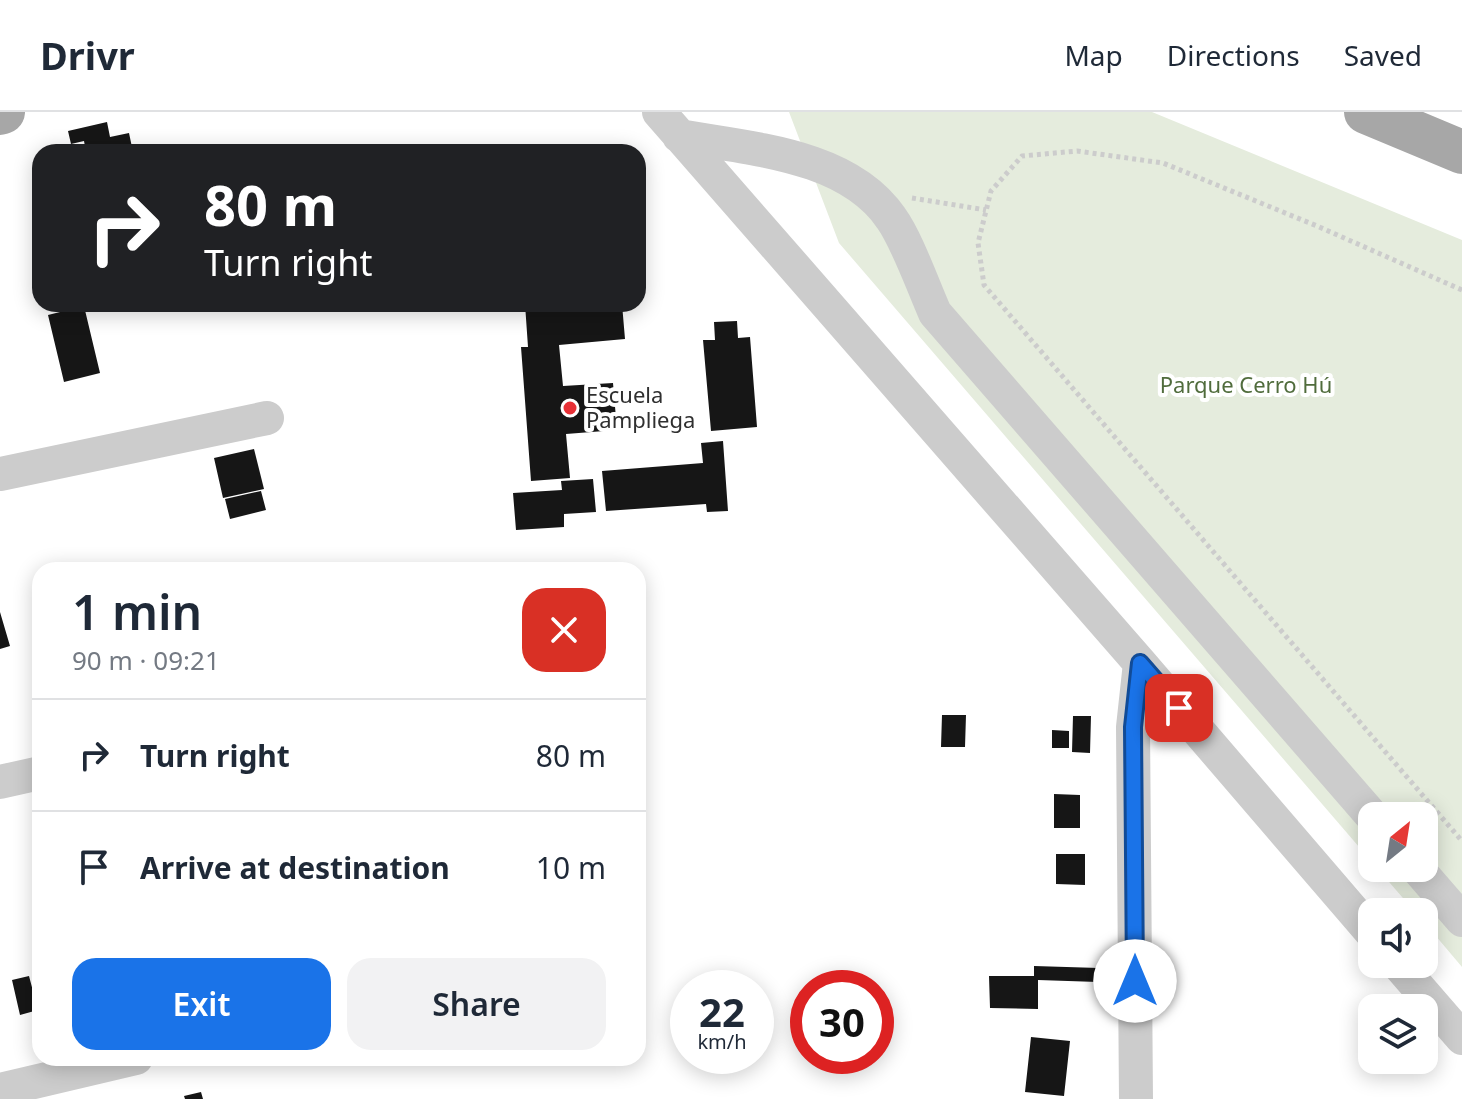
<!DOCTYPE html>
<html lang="en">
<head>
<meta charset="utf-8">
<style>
  body { margin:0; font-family:"Noto Sans",sans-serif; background:#f2f2f3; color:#1f2937; height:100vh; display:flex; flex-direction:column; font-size:30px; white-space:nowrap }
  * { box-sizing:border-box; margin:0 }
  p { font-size:26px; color:#747a83 }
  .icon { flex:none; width:44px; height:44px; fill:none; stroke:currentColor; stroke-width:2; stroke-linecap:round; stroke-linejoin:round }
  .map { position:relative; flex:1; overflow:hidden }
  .sheet { position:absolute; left:32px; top:450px; width:614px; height:504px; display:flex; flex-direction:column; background:#fff; border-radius:24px; box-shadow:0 4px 20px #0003 }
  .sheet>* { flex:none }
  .top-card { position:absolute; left:32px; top:32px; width:614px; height:168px; border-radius:24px; box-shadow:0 4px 20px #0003; background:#202124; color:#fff; overflow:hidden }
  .needle { width:52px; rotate:30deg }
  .buttons { position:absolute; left:1358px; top:690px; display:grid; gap:16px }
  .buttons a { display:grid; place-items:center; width:80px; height:80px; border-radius:16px; background:#fff; box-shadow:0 4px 20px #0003; font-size:40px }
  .speed { position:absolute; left:670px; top:858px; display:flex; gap:16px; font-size:40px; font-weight:700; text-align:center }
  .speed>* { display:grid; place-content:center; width:104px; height:104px; border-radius:50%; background:#fff; box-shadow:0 4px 20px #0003; line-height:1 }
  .speed small { font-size:20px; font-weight:400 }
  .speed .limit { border:12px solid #d22; background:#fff; color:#111 }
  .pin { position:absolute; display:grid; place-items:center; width:68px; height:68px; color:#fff; margin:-34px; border-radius:16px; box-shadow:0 4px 12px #0006 }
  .me { position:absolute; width:88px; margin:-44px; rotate:0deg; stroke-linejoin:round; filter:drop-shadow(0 0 6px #0008) }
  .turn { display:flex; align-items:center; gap:28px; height:168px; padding:0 40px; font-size:36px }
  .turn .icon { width:104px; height:104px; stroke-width:2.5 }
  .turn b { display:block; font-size:56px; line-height:68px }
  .round { display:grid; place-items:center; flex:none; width:84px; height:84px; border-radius:24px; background:#f2f2f3 }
  .overview { display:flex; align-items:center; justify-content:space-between; height:136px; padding:0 40px }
  h1 { font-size:48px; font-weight:600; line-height:60px }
  .action { display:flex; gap:16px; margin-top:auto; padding:16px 40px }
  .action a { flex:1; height:92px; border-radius:24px; background:#1a73e8; color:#fff; font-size:32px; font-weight:600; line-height:92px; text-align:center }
  .action a+a { background:#f2f2f3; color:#1f2937 }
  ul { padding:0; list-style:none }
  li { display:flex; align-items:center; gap:24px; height:112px; padding:0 40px; border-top:2px solid #e0e1e3 }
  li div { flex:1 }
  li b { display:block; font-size:30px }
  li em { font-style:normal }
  header { display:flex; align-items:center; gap:48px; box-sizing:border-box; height:112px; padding:0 40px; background:#fff; border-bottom:2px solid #e0e1e3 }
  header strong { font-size:38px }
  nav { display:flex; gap:44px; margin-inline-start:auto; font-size:28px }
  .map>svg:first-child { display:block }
  .green { fill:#e5ecdd }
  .building { fill:#161616 }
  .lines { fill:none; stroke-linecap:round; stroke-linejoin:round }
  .path { stroke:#ccc; stroke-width:5; stroke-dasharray:4 4; stroke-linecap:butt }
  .minor { stroke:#ccc; stroke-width:34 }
  .major { stroke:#a7a7a7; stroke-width:44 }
  .route-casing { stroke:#114b97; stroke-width:20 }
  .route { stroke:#1a73e8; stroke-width:14 }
  .poi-dot { fill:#e73036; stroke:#fff; stroke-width:3 }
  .labels { text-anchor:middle; stroke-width:8; stroke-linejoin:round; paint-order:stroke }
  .park-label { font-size:22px; fill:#506c3c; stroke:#fff }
  .poi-label { font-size:22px; fill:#2f2f2f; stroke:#fff; text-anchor:start }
</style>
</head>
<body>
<header>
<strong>Drivr</strong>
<nav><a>Map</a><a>Directions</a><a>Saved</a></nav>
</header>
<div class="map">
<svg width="1462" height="987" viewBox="0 0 1462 987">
  <rect width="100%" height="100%" fill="#fff"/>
  <path class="green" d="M789,0h363l310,128v727l-38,-45v-10h-9l-38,-44h47v-52h-52v46l-533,-619z"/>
  <path class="building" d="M107,10l3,15 19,-4 4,19h-47l-2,-11 -13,3 -3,-13z
    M105,192h30v1l-28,7z
    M525,192h97l3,35 -66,6 4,41 50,-3 4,47 -51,4 4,44 -39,3 -10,-134h7z
    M84,194l16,67 -36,9 -16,-67z
    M737,209l1,17 12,-1 7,90 -46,4 -8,-91h12l-1,-18z
    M723,329l5,70 -21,1 -1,-8 -100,7 -4,-40 101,-8 -2,-20z
    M254,337l10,40 -41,9 -9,-40z
    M593,367l3,33 -32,2v13l-48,3 -3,-37 49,-3 -1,-9z
    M261,379l5,19 -36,9 -5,-20z
    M0,500l10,34 -10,3z
    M942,603h24l-1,32h-24z
    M1073,604h18l-1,37 -18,-1z
    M1052,618l17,1v17h-17z
    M1054,682l26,1v33h-26z
    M1056,742h29v31l-29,-1z
    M1034,854l65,2 -1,14 -60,-2v29l-48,-1 -1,-32h45z
    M29,864l9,34 -18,5 -8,-35z
    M40,864v28h-1l-7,-26z
    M1031,925l39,4 -6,55 -39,-4z
    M201,980l2,7h-18l-1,-3z"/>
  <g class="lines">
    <path class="path" d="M912,86l74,12
      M1462,178l-145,-64 -154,-63 -86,-12 -55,5 -31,35 -13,52 6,42 478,556"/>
    <path class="minor" d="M659,0l481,551 232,270
      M679,24c71,13 168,18 212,82 16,22 32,68 44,95l437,503
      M0,362l267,-56
      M0,670l40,-9
      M1417,756l45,52
      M1398,852l64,74
      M0,978l136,-32
      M1136,987l-3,-372 7,-64"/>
    <path class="major" d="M1366,0l96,40
      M0,1l3,-1"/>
  </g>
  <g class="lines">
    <g class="route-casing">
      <path id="route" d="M1135,869l-2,-254 7,-64 39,45"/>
    </g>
    <use href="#route" class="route"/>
  </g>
  <circle class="poi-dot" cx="570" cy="296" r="8"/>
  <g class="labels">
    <g class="park-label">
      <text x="1246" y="281">Parque Cerro Hú</text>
    </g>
    <g class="poi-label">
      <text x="586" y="291">Escuela<tspan x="586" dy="25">Pampliega</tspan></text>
    </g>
  </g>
</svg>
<div class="buttons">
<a><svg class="needle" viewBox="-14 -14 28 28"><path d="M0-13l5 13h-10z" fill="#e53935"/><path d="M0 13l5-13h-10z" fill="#747a83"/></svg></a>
<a><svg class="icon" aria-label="sound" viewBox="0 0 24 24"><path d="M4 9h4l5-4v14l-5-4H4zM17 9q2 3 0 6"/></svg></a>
<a><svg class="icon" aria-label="layers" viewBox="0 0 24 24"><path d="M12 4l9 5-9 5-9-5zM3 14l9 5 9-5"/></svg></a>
</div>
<div class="speed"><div>22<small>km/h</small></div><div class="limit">30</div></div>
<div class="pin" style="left:1179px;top:596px;background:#d93025"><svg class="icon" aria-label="arrive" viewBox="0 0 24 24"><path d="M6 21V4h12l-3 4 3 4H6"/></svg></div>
<svg class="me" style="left:1135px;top:869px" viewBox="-20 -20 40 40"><circle r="19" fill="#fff"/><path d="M0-13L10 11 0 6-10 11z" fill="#1a73e8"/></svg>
<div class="top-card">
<div class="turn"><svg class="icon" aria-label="right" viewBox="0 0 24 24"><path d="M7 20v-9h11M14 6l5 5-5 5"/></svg><div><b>80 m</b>Turn right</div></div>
</div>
<section class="sheet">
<div class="overview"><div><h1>1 min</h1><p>90 m · 09:21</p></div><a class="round" style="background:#d93025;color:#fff"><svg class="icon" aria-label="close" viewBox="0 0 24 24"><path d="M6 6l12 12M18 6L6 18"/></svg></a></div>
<ul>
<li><svg class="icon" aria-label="right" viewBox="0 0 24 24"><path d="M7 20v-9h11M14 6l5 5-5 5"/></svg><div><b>Turn right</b></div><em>80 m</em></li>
<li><svg class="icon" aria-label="arrive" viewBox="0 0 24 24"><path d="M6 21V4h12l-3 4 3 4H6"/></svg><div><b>Arrive at destination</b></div><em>10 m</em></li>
</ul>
<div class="action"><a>Exit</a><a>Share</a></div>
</section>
</div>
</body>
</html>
